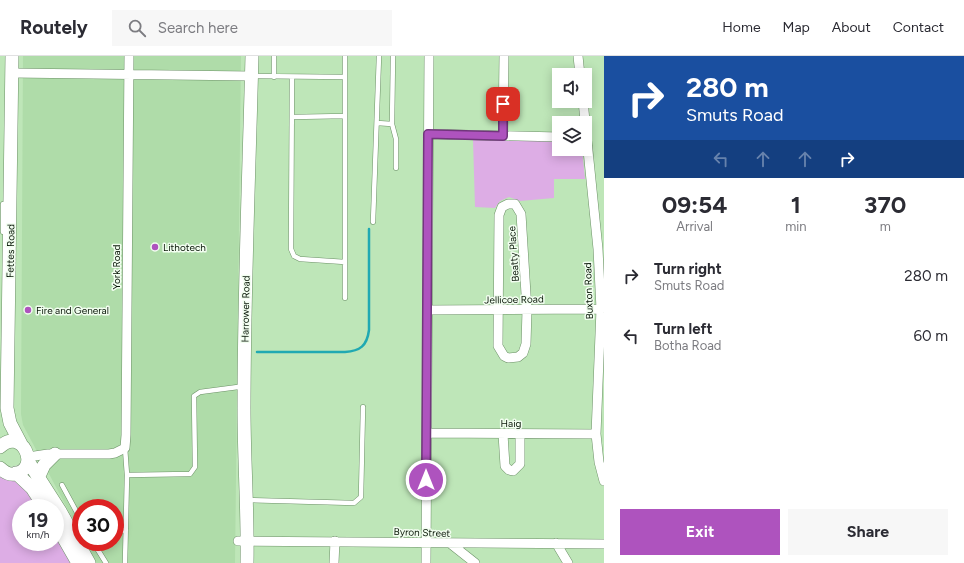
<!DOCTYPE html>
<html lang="en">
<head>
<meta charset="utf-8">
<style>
  body { margin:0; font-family:Figtree,sans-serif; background:#f7f7f7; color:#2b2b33; height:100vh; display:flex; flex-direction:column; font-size:15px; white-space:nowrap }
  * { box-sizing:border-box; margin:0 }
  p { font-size:13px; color:#7c7c81 }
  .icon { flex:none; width:22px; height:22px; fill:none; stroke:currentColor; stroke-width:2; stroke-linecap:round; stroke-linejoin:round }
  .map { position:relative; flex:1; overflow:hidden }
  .details { display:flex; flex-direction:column; background:#fff; width:360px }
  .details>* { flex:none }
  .hud { background:#1a4fa0; color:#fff; overflow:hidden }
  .tools { position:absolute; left:552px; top:12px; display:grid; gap:8px }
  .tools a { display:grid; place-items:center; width:40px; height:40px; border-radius:0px; background:#fff; box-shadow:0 2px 10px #0003; font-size:20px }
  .speed { position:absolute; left:12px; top:443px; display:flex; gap:8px; font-size:20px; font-weight:700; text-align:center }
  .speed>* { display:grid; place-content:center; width:52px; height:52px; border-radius:50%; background:#fff; box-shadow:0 2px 10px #0003; line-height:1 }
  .speed small { font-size:10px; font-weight:400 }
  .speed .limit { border:6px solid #d22; background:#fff; color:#111 }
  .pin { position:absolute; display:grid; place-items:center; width:34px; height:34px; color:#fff; margin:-17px; border-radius:8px; box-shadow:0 2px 6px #0006 }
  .me { position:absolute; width:44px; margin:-22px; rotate:0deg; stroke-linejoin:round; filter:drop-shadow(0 0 3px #0008) }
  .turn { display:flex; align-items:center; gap:14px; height:84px; padding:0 16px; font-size:18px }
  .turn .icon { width:52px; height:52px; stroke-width:2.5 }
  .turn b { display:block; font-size:28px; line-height:34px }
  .lanes { display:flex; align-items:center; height:38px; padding:0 16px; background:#0003; justify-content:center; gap:20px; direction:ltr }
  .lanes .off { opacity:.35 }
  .eta { display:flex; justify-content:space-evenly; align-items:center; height:68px; text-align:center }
  .eta b { font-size:24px; font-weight:700; line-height:28px }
  .primary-button { display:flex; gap:8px; margin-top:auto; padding:8px 16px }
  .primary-button a { flex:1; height:46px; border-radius:0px; background:#ae53be; color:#fff; font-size:16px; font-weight:700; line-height:46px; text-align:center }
  .primary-button a+a { background:#f7f7f7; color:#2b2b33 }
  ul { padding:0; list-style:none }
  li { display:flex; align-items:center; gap:12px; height:60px; padding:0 16px }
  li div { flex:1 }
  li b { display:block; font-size:15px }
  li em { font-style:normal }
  header { display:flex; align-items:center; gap:24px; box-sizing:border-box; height:56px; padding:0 20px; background:#fff; border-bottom:1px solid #e1e1e2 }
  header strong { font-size:19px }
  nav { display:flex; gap:22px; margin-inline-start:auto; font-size:14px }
  .search { width:280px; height:36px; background:#f7f7f7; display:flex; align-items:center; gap:10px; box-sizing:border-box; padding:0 14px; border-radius:0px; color:#7c7c81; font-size:15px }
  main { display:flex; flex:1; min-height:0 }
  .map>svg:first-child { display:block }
  .built { fill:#afdca9 }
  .green { fill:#ddade5 }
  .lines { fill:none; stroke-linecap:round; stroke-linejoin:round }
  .stream { stroke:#20a9b2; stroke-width:2.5 }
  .lane-casing { stroke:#6b9066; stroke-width:5.5 }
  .street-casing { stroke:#6b9066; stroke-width:10 }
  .secondary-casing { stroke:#6b9066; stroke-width:14 }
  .lane { stroke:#fff; stroke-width:4.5 }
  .street { stroke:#fff; stroke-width:9 }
  .secondary { stroke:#fff; stroke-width:13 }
  .route-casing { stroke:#71367c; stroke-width:10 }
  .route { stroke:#ae53be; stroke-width:7 }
  .poi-dot { fill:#ae53be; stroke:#f2fef0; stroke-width:1.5 }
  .labels { text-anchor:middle; stroke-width:3; stroke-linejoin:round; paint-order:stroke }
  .poi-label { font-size:10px; fill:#081607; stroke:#f2fef0; text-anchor:start }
  .street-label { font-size:10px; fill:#081607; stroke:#f2fef0 }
</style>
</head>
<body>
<header>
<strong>Routely</strong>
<div class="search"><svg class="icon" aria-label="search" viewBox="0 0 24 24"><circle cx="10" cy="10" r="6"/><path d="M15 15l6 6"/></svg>Search here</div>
<nav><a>Home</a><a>Map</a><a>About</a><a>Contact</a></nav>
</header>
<main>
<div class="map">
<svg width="604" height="507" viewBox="0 0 604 507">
  <rect width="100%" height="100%" fill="#bee6b8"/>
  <path class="built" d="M23,0h218l-6,507h-139l-11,-21h30v-34h-34v26l-58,-109 -2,-11z"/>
  <path class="green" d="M473,84l86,1v8h23l3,30h-31v19l-34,3 -11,-4 -9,4 -5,7 -20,-1z
    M23,408l22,44h-24v34h34v-14l18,35h-73v-93z"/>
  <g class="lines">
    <path class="stream" d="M257,296h88c15,-1 22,-6 24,-22v-101"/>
    <g class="lane-casing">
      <path id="lane" d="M345,0v242
        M393,0l-1,68 4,15v29
        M252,20l92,1
        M274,21v-21
        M292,21l-1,172 3,7 6,3 45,3
        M292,61l53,-1
        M377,67l15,1
        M373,166l6,-166
        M3,176v-28
        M125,392l2,27
        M62,429l19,35
        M247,444l107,3 7,-6 2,-90
        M115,475l11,-1
        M93,486l13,21
        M125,507l2,-88 63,-1 5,-7 -1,-71 6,-4 38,-5"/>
    </g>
    <g class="street-casing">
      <path id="street" d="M578,0l2,19
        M12,17l239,3
        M583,45l15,148 3,60 -5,125 3,28 5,19
        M428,78l131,3
        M503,80l1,-80
        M508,148h7l6,10 6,96 -1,34 -3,9 -5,4 -10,1 -4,-2 -6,-10 1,-131 3,-8z
        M427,254l174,-1
        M427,377l169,1
        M503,378l2,32 4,4 4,1 7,-7v-30
        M28,401l20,-3h61l6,-1 10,-5 1,-13 3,-379
        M238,485l366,3
        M556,487l12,20
        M451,488l24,19
        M334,507l1,-22
        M426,507l3,-507"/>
    </g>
    <g class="secondary-casing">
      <path id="secondary" d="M12,0l-5,352 3,15 11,21
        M0,391c21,-21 42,21 15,27 -6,1 -11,-2 -15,-6
        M28,405l32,50 29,52
        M16,417l16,15 13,20
        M39,420l5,-11 11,-11
        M55,467l23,40
        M247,507c1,-51 -3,-102 -3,-154 0,-118 5,-235 8,-353"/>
    </g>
    <use href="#lane" class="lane"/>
    <use href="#street" class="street"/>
    <use href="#secondary" class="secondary"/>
  </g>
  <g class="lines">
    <g class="route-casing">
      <path id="route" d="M426,424l2,-346 75,2v-32"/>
    </g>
    <use href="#route" class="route"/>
  </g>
  <g class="poi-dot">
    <circle cx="155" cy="191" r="4"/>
    <circle cx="28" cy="254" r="4"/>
  </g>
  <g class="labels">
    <g class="poi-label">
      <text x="163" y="195">Lithotech</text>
      <text x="36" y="258">Fire and General</text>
    </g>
    <g class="street-label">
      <text transform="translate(10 195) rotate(-89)" y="4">Fettes Road</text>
      <text transform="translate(513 198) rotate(-94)" y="4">Beatty Place</text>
      <text transform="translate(116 211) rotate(-90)" y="4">York Road</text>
      <text transform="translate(588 235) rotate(-92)" y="4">Buxton Road</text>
      <text transform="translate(514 243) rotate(-1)" y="4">Jellicoe Road</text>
      <text transform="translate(245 253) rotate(-89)" y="4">Harrower Road</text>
      <text x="511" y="371">Haig</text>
      <text transform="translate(422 476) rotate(2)" y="4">Byron Street</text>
    </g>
  </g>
</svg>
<div class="tools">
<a><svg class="icon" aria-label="sound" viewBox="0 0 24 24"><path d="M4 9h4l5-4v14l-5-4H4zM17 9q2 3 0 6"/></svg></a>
<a><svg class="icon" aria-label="layers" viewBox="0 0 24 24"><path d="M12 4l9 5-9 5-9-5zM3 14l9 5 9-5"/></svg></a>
</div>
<div class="speed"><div>19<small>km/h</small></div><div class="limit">30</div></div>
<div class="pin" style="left:503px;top:48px;background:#d93025"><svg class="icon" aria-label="arrive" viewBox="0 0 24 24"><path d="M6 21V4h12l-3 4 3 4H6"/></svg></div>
<svg class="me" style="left:426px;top:424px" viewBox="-20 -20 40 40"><circle r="17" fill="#ae53be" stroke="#fff" stroke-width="3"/><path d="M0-11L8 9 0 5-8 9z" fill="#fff"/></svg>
</div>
<section class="details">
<div class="hud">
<div class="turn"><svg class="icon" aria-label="right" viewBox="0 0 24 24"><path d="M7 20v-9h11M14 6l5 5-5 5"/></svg><div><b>280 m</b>Smuts Road</div></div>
<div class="lanes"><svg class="icon off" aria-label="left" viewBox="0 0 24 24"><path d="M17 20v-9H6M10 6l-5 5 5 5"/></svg><svg class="icon off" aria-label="ahead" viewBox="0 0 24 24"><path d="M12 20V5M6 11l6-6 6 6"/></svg><svg class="icon off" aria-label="ahead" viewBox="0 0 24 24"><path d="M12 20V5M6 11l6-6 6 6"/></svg><svg class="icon" aria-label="right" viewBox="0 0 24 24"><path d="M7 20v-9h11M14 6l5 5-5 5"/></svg></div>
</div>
<div class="eta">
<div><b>09:54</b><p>Arrival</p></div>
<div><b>1</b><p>min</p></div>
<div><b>370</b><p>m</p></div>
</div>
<ul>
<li><svg class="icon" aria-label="right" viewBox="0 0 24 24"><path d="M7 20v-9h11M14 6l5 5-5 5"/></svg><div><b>Turn right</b><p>Smuts Road</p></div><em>280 m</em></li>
<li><svg class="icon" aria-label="left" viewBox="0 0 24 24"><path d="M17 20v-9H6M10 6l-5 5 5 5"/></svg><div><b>Turn left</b><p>Botha Road</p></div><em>60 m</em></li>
</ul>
<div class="primary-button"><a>Exit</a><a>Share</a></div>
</section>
</main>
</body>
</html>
